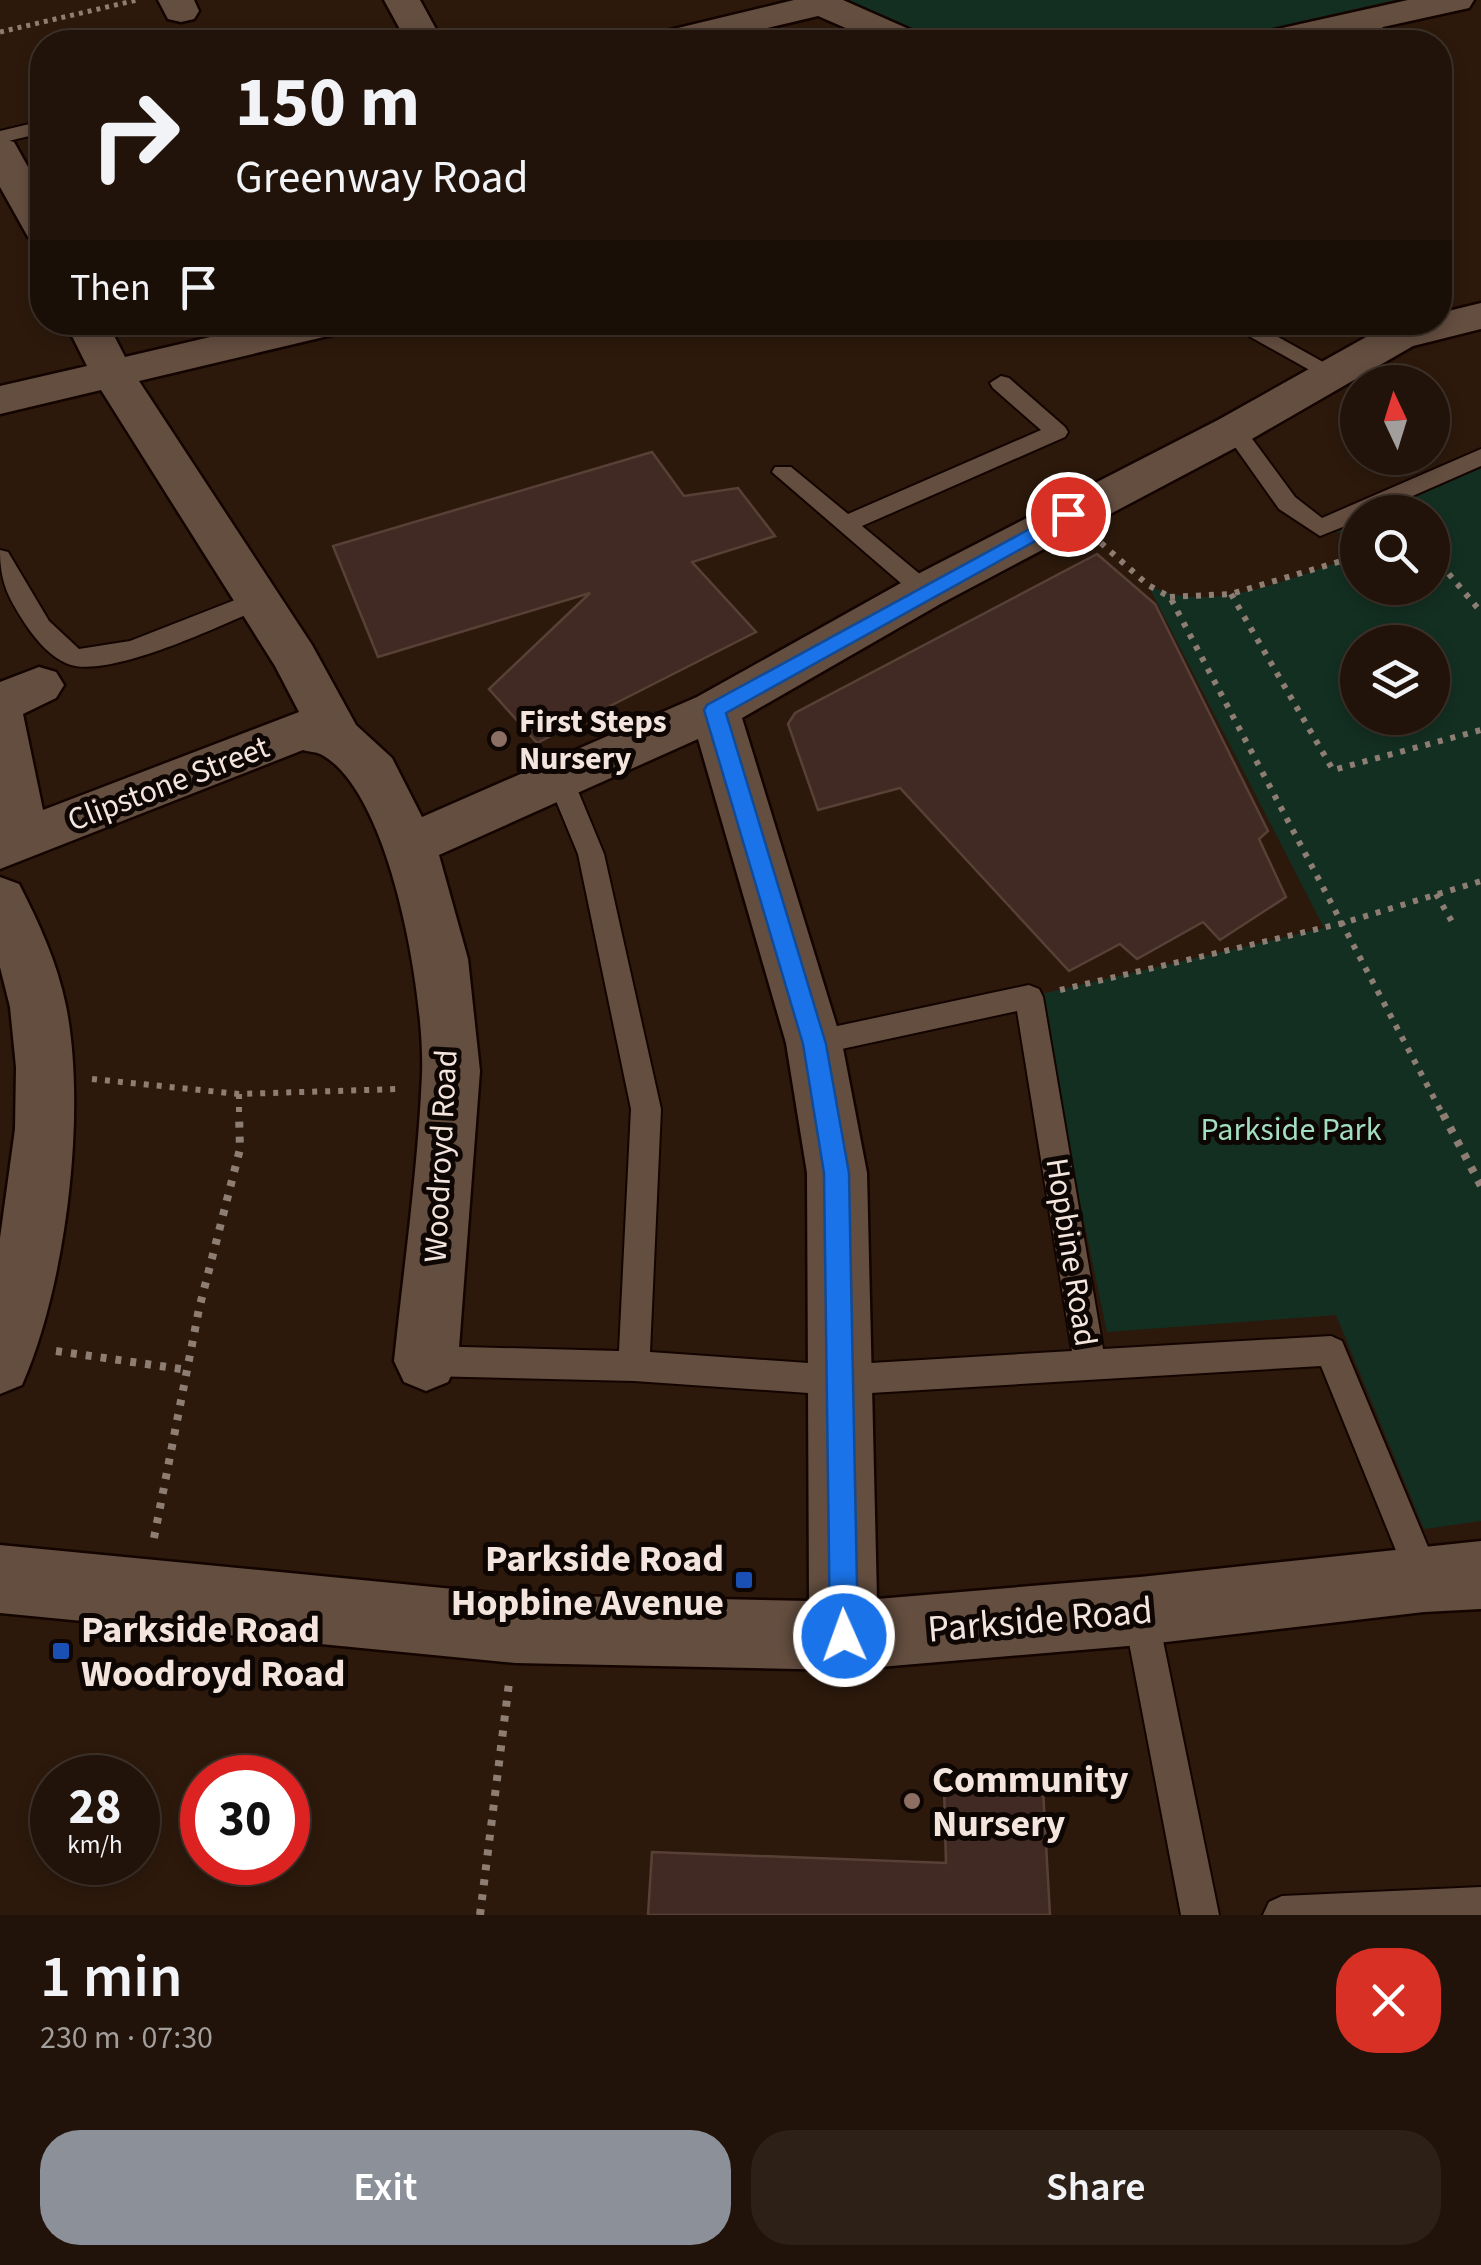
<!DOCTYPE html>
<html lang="en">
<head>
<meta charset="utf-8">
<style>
  body { margin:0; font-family:"Source Sans 3",sans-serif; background:#2d2017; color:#f1f3f6; height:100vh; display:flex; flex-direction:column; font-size:38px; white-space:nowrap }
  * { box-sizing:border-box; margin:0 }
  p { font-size:32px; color:#a29e9c }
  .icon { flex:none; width:55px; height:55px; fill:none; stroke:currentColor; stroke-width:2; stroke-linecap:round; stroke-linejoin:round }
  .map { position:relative; height:1915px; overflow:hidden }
  .drawer { display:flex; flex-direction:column; background:#211309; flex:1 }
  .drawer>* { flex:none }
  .hud { position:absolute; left:30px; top:30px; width:1422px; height:305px; border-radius:40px; box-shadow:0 5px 15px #0003,0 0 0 2px #3e322a; background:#211309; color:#f1f3f6; overflow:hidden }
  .needle { width:65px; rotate:356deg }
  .controls { position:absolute; left:1340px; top:365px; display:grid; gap:20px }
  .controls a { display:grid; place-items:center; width:110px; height:110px; border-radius:50%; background:#211309; box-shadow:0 5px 15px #0003,0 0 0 2px #3e322a; font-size:50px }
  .speed { position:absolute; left:30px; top:1755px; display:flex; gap:20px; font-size:50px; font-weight:700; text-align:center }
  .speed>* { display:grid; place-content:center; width:130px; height:130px; border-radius:50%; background:#211309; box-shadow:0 5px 15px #0003,0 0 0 2px #3e322a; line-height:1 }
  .speed small { font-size:25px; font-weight:400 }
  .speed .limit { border:15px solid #d22; background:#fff; color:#111 }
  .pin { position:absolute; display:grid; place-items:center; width:85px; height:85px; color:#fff; margin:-42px; border:5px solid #fff; border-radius:50%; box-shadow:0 2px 10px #0007 }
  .me { position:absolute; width:110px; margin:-55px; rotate:358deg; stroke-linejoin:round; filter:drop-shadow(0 0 8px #0008) }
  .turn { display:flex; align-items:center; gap:35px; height:210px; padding:0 40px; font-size:45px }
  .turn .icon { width:130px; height:130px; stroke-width:2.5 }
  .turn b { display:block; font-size:70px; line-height:85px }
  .then { display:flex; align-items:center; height:95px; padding:0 40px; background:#0003; gap:20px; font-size:38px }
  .round { display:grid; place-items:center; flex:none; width:105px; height:105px; border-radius:40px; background:#2d2017 }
  .overview { display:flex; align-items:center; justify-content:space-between; height:170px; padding:0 40px }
  h1 { font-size:60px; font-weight:600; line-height:75px }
  .primary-button { display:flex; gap:20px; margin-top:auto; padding:20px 40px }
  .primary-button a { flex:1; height:115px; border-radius:40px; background:#8c9099; color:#fff; font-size:40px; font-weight:600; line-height:115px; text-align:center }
  .primary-button a+a { background:#2d2017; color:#f1f3f6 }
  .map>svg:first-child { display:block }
  .green { fill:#132f22; fill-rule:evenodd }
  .building { fill:#412a23; stroke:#584037; stroke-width:2.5 }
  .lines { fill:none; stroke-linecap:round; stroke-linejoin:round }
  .lane-casing { stroke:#130400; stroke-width:4 }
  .street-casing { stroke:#130400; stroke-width:5 }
  .path-far2 { stroke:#8e7d73; stroke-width:5; stroke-dasharray:4 5; stroke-linecap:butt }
  .path-far1 { stroke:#8e7d73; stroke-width:6; stroke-dasharray:5 8; stroke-linecap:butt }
  .path { stroke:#8e7d73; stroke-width:8; stroke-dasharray:6 9; stroke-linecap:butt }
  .lane { fill:#644e40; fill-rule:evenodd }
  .street { fill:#644e40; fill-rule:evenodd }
  .route { fill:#1a73e8; stroke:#114b97; stroke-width:2.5 }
  .education-dot { fill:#8d6e63; stroke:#0e0603; stroke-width:4 }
  .transit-dot { fill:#1a4fb4; stroke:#0e0603; stroke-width:4 }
  .labels { text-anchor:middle; stroke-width:10; stroke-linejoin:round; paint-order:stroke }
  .poi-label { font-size:32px; font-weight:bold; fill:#f3e5dd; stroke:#0e0603; text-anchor:start }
  .street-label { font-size:32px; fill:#f3e5dd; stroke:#0e0603 }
  .park-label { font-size:32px; fill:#a2dec0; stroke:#0e0603 }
  .near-poi-label { font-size:38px; font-weight:bold; fill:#f3e5dd; stroke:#0e0603; text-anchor:start }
  .near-street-label { font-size:38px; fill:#f3e5dd; stroke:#0e0603 }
</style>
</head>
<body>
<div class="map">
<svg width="1481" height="1915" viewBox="0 0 1481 1915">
  <rect width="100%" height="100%" fill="#2c190c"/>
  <path class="green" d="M841,0h554l-183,42h-270z
    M1481,457v1064l-57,8 -88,-214 -229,17 -70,-337 287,-67 -176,-343c62,33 147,-10 209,-29l1,32h74v-76h-74l-1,25 -37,-9zM1358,642h74v76h-74z"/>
  <path class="building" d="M652,452l32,44 54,-8 37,48 -83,26 64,70 -219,111 -48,-54 101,-96 -212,64 -45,-111z
    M1097,554l58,50 113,227 -9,8 27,58 -66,43 -17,-18 -66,37 -17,-15 -51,27 -169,-183 -82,22 -30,-86 7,-11z
    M944,1786l99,4 7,125h-402l4,-63 294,11z"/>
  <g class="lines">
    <g class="lane-casing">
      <path id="lane" d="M1369,14l6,1 16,27h-18l-13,-23z
        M420,30l6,1v8l-45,3z
        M42,121v12l-42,10v-12z
        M1224,322h27l90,50 -3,5h-16z
        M1001,376l8,2 56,49 3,5 -3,5 -203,89 71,59 4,6 -4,6h-16l-145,-125 3,-5h16l57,47 193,-84 -48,-42 -3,-5z
        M1234,423l8,2 53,72 27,21 159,-69v17l-105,46h-18v9l-38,15 -41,-27 -56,-79z
        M0,550l8,2 41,69 30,28 51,-8 128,-50 12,9 -4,6c-42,18 -157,74 -198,58 -17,-7 -30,-22 -40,-36 -19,-29 -28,-44 -28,-78z
        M560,769l9,3 4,7 31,75 57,255 -11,243 187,13 235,-14 -55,-340 -203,44 -10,-4 -4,-8 4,-8 10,-4 215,-46 10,4 4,8 60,352 228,-13 11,5 99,237 -5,12 -12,5 -12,-5 -91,-224 -484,29 -203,-14 -208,-5 -11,-5 -5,-10 5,-10 11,-5 193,5 12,-242 -53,-255 -31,-75 4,-7z
        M1140,1594l12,5 5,12 62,304h-38l-58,-304 5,-12z
        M1481,1887v28h-218l6,-13 13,-6z"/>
    </g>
    <g class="street-casing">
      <path id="street" d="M158,0h36l5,11 -5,8 -13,3 -13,-3z
        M384,0h36l23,42h-36z
        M794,0h49l77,34 5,8h-47l-60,-26 -109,26h-61l5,-8z
        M1408,0h66l-5,8 -154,34h-64l5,-8z
        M0,138l14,4 28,50v48l-14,-3 -28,-50z
        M1481,303v26l-68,17 -163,94 -308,163 -200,115 100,325 25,130 10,426 263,-22 341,-36v68l-57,3 -284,33 -296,25 -328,-7 -516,-50v-68l516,50 293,6 -2,-428 -21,-130 -88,-304 -259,116 29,104 12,112 -22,290 -10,21 -22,9 -22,-9 -10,-21c10,-95 24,-192 28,-287 3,-76 -30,-277 -98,-318 -5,-4 -15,-4 -21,-6l-303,119v-187l39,-15 17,5 8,13 -8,13 -33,16 20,96 256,-98 -24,-46 -174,-276 -101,24v-28l87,-20 -22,-44h42l18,35 149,-35h81l-6,9 -210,50 173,264 44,80 36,33 30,59 275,-120 211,-118 310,-159 166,-93 56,-5v-9z
        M0,877l19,7c20,39 38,78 47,122 21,106 0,280 -44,379l-22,9v-156l15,-109 1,-62 -6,-60 -10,-40z"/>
    </g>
    <path class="path-far2" d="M0,32l137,-32"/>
    <path class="path-far1" d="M1101,543l47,42 22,12 274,520
      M1432,554l49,58
      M1231,594l102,176 148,-40
      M1170,597l61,-3 127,-38
      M1436,894l19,33
      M1060,990l283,-67 138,-42
      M92,1079l147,15 160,-5
      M239,1094v23"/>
    <path class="path" d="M1443,1114l38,72
      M56,1351l132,19
      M154,1538l45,-229 41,-160 -1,-35
      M480,1915l29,-232"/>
    <use href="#lane" class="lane"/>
    <use href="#street" class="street"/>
  </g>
  <path class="route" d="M1068,508l7,2v9l-349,194 100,331 23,129 9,463 -4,10 -10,4 -10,-4 -4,-10 -6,-463 -21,-129 -99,-334 3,-5z"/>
  <g class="education-dot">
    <circle cx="499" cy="739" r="10"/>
    <circle cx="912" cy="1801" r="10"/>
  </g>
  <g class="transit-dot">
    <rect x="734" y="1570" width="20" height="20" rx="5"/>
    <rect x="51" y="1641" width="20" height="20" rx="5"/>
  </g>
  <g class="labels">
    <g class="poi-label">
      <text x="519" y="732">First Steps<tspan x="519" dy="37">Nursery</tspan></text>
    </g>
    <g class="street-label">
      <text transform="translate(168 783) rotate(-21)" y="11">Clipstone Street</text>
      <text transform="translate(440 1156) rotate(-87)" y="11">Woodroyd Road</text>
      <text transform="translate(1072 1252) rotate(81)" y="11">Hopbine Road</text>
    </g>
    <g class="park-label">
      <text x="1291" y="1140">Parkside Park</text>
    </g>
    <g class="near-poi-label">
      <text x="724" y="1571" text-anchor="end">Parkside Road<tspan x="724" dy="44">Hopbine Avenue</tspan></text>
      <text x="81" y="1642">Parkside Road<tspan x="81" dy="44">Woodroyd Road</tspan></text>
      <text x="932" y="1792">Community<tspan x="932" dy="44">Nursery</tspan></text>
    </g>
    <g class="near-street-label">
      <text transform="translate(1040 1619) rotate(-5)" y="13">Parkside Road</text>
    </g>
  </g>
</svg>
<div class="controls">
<a><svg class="needle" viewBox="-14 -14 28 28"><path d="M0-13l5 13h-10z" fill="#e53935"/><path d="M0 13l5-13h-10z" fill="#a29e9c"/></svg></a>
<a><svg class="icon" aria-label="search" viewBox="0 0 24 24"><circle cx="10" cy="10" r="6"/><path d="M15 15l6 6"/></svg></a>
<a><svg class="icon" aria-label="layers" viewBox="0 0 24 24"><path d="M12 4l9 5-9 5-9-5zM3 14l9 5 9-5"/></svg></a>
</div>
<div class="speed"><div>28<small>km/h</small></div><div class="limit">30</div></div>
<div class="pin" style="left:1068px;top:514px;background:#d93025"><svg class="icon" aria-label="arrive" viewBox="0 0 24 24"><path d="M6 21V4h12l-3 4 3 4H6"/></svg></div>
<svg class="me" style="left:844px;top:1636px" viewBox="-20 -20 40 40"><circle r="17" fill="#1a73e8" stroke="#fff" stroke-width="3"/><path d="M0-11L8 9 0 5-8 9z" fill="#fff"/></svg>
<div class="hud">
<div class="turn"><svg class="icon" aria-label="right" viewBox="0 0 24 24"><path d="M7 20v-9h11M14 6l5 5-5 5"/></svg><div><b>150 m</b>Greenway Road</div></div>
<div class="then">Then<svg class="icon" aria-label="arrive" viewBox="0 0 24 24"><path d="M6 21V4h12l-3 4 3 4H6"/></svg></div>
</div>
</div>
<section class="drawer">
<div class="overview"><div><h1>1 min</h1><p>230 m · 07:30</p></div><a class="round" style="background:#d93025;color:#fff"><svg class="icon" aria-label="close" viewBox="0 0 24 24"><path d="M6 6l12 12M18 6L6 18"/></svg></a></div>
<div class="primary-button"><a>Exit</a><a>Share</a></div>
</section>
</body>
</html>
